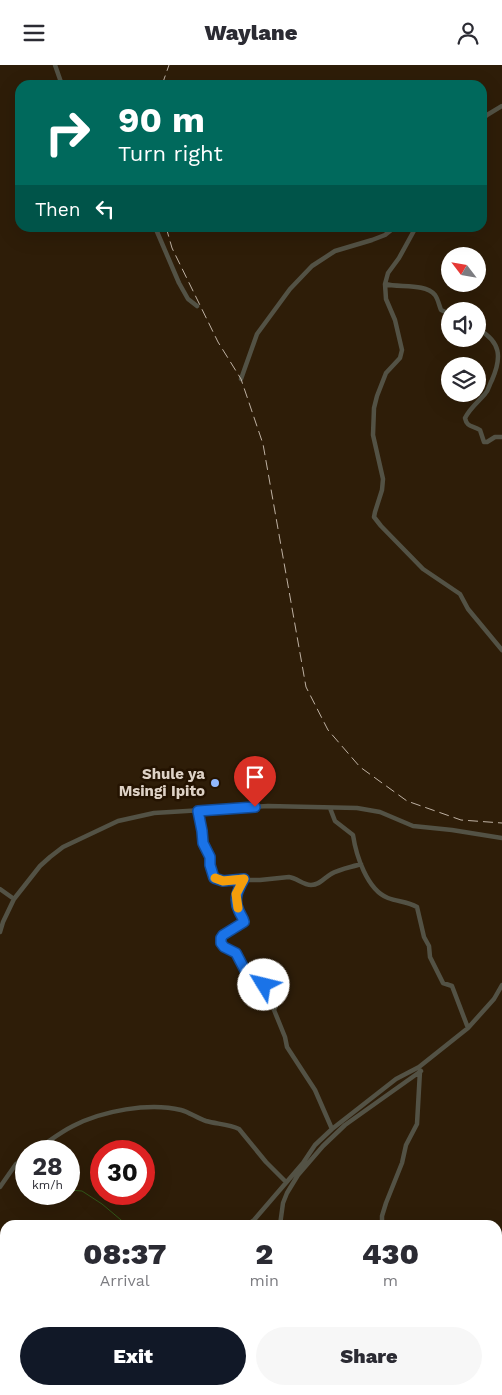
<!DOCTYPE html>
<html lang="en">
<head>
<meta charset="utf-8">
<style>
  body { margin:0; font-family:"Work Sans",sans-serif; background:#f7f7f7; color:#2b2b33; height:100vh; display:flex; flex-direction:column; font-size:19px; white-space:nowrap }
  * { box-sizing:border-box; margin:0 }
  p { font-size:16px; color:#7c7c81 }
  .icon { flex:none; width:28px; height:28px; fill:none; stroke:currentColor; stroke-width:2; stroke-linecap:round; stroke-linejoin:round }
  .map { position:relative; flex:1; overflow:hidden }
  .side { position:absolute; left:0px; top:1155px; width:502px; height:175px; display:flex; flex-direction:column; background:#fff; border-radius:15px 15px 0 0; box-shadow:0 5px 20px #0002 }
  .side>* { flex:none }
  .hud { position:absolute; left:15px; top:15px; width:472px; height:152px; border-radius:15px; box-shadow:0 5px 20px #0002; background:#00695c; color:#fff; overflow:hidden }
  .needle { width:32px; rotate:301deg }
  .controls { position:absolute; left:441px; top:182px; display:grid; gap:10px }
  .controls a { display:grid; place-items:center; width:45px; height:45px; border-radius:50%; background:#fff; box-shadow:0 5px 20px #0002; font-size:25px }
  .speed { position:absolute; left:15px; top:1075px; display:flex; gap:10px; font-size:25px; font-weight:700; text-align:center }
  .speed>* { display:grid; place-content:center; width:65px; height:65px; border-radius:50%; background:#fff; box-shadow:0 5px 20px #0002; line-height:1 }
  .speed small { font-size:12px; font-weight:400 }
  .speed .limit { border:8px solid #d22; background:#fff; color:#111 }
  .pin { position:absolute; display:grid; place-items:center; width:42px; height:42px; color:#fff; margin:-51px -21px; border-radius:50% 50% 50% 0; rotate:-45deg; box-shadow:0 0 5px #0007 }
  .pin .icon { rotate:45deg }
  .me { position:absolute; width:55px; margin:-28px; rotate:306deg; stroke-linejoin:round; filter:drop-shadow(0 0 4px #0008) }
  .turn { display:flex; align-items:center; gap:18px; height:105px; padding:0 20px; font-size:22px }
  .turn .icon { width:65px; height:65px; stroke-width:2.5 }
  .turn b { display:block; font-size:35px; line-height:42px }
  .then { display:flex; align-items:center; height:48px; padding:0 20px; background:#0003; gap:10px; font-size:19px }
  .eta { display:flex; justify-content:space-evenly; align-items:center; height:85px; text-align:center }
  .eta b { font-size:30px; font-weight:800; line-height:35px }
  .action { display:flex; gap:10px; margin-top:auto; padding:10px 20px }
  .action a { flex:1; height:58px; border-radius:30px; background:#111827; color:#fff; font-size:20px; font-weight:800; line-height:58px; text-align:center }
  .action a+a { background:#f7f7f7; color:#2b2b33 }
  header { display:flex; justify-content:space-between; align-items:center; height:65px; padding:0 20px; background:#fff; font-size:22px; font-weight:800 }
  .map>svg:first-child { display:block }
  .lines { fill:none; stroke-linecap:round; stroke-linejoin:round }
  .stream { stroke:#335919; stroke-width:1 }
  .street { stroke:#535245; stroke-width:4.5 }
  .rail { stroke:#beb1a3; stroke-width:1; stroke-dasharray:10 5; stroke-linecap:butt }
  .route-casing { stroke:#114b97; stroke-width:12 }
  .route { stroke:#1a73e8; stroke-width:9 }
  .slow { stroke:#f59e0b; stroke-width:9 }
  .poi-dot { fill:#91b8fd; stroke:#241301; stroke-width:2 }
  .labels { text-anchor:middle; stroke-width:5; stroke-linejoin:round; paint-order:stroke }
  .poi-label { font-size:15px; font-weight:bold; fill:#ded2c6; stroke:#241301; text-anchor:end }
</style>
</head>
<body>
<header><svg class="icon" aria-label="menu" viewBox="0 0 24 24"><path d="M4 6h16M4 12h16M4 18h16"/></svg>Waylane<svg class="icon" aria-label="person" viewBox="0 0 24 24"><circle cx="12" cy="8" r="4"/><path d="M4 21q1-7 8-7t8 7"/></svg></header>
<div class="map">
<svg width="502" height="1330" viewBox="0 0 502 1330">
  <rect width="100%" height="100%" fill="#2e1d08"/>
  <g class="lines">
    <path class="stream" d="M69,1125l13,1 20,13 25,21
      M180,1325l2,5"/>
    <path class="street" d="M55,0l7,20
      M482,55l5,-5 15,-9
      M155,162l24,56 9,16 9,7
      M416,162l-17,31 -11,15 -3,11 1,15 9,21 7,30 -2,8 -14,15 -9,23 -3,12 -1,27 10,44 -1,11 -7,22 -1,5 7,9 42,43 37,25 8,15 34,41
      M385,219c14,4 40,-1 50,11 3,4 4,10 6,15l9,4
      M478,264c23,13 24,28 14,51 -3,5 -3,10 -7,14 -7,8 -15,14 -20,24 2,10 8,7 15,12l4,12h3l8,-5h7
      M241,314l16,-45 33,-45 22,-23 23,-15 37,-11 13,-5 10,-8
      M330,743l5,13 18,14c3,20 14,55 35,63 10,4 19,3 29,9l7,30 5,9 1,11 13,26 9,3 16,42
      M198,746l5,20v12l6,14 3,16 6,7h42l29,-3c8,1 14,8 22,8 9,0 13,-7 20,-11 8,-5 21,-7 30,-10
      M244,814c-6,11 -10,20 -5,32 2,5 4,6 5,11 -6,6 -15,7 -21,13 -10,9 9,14 13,19 5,6 8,15 11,22l15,5 4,8 12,5 1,4 -5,12 11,27 2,10 28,43 17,39
      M0,824l14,10
      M0,867l3,-10 11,-23 26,-33 10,-9 13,-10 55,-26 36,-8 114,-7 89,2 23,4 33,14 39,4 50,8
      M34,1086c13,-8 25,-18 39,-25 29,-15 76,-24 108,-16 8,2 16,8 25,11 10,3 23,3 33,8l27,33 20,20
      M0,1122l16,-23 10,-7
      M247,1160l7,-5 49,-57 12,-18 17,-16 64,-50 23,-12 49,-39 26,-29 8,-14
      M280,1160l3,-22 4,-10 11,-18 25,-29 22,-21 76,-54
      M382,1160v-9l4,-13 16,-40 4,-18 11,-21 3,-53
      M0,1274l5,-2
      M0,1316l2,7
      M109,1325l2,5
      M166,1325l1,5
      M342,1325l9,5
      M68,1330l3,-5
      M378,1330l3,-5"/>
    <path class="rail" d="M162,20l7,-20
      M166,162l6,21 46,94 23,37 22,65 43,243 22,43 32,37 47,34 54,19 41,3
      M498,1274l4,-1
      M397,1330l4,-5"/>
  </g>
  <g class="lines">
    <g class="route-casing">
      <path id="route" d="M255,742l-57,4 4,20 1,12 7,14v8l4,13 9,3 21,-2c-6,11 -11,20 -5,32 2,5 4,6 5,11l-21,13 -2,3v5l3,4 12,6 12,23 9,2 7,7"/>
    </g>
    <use href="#route" class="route"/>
    <path class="slow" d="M215,813l8,3 21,-2 -8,15 2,14"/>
  </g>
  <circle class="poi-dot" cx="215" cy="718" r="5"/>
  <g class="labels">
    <g class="poi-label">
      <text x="205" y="714">Shule ya<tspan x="205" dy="17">Msingi Ipito</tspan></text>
    </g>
  </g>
</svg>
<div class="controls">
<a><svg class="needle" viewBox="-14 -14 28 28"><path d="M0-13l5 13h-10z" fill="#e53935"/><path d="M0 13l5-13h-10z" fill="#7c7c81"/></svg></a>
<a><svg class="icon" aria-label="sound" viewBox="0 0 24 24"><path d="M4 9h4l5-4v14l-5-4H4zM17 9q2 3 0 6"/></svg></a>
<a><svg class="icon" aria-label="layers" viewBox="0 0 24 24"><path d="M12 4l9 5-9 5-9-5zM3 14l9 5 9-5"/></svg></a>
</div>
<div class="speed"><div>28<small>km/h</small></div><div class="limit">30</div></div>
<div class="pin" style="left:255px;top:742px;background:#d93025"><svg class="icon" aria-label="arrive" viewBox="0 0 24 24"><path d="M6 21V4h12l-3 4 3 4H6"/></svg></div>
<svg class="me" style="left:264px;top:920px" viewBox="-20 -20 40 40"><circle r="19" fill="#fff"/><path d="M0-13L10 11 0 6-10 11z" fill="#1a73e8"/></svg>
<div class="hud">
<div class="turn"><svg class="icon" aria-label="right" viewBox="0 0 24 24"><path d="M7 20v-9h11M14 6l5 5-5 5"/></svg><div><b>90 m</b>Turn right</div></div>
<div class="then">Then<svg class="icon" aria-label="left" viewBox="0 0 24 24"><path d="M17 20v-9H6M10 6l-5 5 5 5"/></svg></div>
</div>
<section class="side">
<div class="eta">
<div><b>08:37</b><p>Arrival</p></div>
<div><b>2</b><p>min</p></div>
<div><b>430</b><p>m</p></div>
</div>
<div class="action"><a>Exit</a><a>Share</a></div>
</section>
</div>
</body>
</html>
